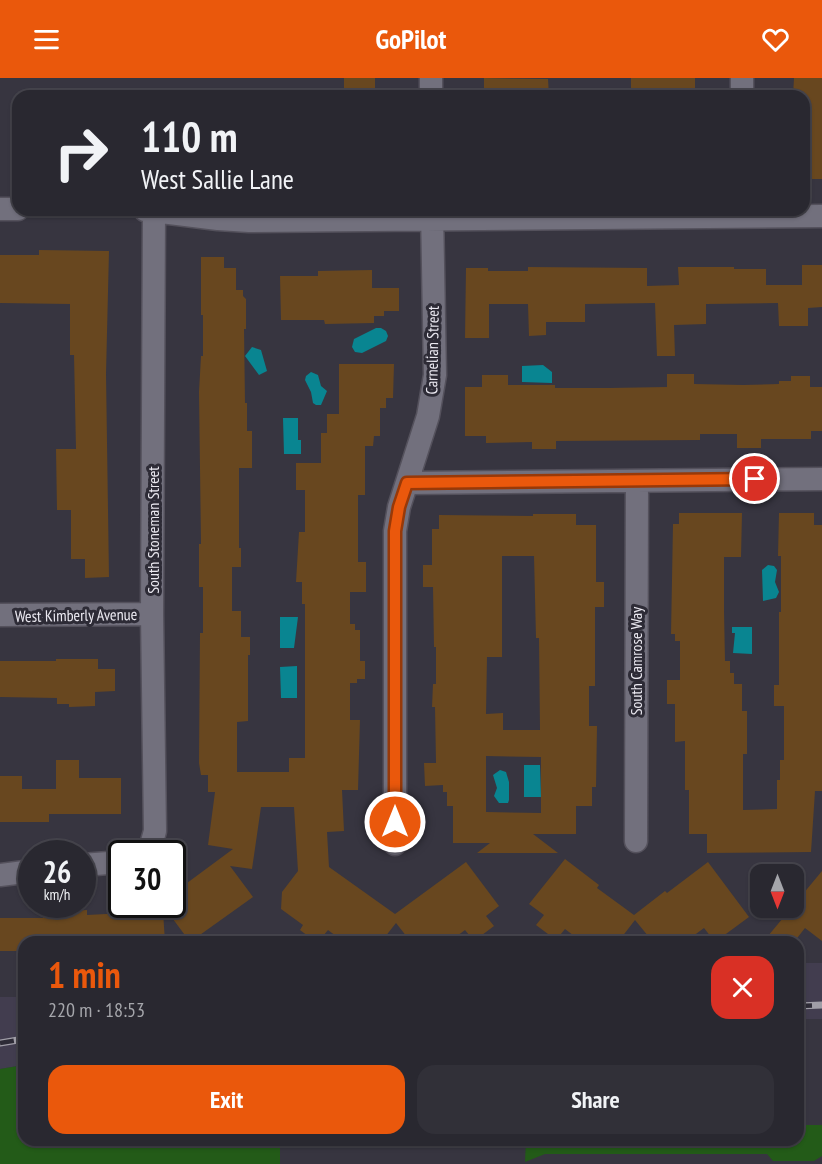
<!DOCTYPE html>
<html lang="en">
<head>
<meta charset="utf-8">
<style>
  body { margin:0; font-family:"PT Sans Narrow",sans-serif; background:#313038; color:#f1f3f6; height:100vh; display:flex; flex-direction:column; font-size:22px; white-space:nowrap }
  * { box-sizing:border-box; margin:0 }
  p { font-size:20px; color:#a5a6ab }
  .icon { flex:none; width:33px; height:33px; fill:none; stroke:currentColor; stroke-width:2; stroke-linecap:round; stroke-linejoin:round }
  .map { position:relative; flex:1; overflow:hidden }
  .panel { position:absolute; left:18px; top:858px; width:786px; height:210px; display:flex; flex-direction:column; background:#292830; border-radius:18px; box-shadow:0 2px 4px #0004,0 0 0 2px #45444c }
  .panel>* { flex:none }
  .hud { position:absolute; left:12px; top:12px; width:798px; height:126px; border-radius:18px; box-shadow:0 2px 4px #0004,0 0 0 2px #45444c; background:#292830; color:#f1f3f6; overflow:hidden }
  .needle { width:39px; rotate:180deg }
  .controls { position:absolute; left:750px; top:786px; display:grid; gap:12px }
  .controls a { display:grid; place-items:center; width:54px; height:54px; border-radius:12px; background:#292830; box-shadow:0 2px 4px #0004,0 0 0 2px #45444c; font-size:30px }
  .speed { position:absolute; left:18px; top:762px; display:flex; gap:12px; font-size:30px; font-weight:700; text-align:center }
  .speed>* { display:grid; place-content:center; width:78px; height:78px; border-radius:50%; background:#292830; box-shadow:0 2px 4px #0004,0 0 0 2px #45444c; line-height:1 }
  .speed small { font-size:15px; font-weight:400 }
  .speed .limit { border:3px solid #111; border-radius:9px; background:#fff; color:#111 }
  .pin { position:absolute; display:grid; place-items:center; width:51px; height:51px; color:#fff; margin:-26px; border:3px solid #fff; border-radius:50%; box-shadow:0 2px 6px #0007 }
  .me { position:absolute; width:66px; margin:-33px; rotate:0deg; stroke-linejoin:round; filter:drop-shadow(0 0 4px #0008) }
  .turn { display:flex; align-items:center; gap:21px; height:126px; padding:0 30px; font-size:27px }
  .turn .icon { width:78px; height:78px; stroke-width:2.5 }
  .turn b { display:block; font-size:42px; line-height:51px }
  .round { display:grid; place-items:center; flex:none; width:63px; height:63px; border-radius:18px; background:#313038 }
  .overview { display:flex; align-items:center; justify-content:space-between; height:102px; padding:0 30px }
  h1 { font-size:36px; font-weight:700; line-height:45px; color:#ea580c }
  .button { display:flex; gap:12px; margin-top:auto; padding:12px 30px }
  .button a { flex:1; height:69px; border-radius:18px; background:#ea580c; color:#fff; font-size:24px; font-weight:700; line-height:69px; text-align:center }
  .button a+a { background:#313038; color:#f1f3f6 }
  header { display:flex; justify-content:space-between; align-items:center; height:78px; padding:0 30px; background:#ea580c; color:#fff; font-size:27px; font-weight:700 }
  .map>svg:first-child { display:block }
  .built { fill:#423d4f }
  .green { fill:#235b18 }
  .water { fill:#098591 }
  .building { fill:#68471f; fill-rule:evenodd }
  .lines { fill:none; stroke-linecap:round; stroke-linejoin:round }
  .minor-casing { stroke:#54515c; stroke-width:25 }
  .minor { stroke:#72707d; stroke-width:22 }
  .rail-casing { stroke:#a09ea7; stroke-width:7 }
  .rail { stroke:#2d2b36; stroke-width:4.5; stroke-dasharray:14; stroke-linecap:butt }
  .route-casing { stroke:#983908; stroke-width:15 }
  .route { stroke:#ea580c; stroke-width:10 }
  .labels { text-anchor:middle; stroke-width:6; stroke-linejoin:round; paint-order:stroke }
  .street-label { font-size:16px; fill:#ebe9f1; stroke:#2d2b36 }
</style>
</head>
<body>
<header><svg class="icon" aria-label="menu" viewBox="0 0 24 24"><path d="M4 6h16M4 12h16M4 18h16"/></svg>GoPilot<svg class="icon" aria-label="heart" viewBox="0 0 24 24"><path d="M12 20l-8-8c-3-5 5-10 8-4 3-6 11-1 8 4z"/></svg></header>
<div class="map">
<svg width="822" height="1086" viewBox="0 0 822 1086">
  <rect width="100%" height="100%" fill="#373540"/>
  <path class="built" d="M798,885h24v56h-24z
    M0,919h24v68l-24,4z"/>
  <path class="green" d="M24,987v75h256v24h-280v-95z
    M798,1047h24v31l-8,5h-41l-6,-7h-222l-20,8 1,-22h272z"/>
  <path class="water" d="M376,250h5l5,3 2,5 -2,5 -24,12 -7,-1 -3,-5 2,-8z
    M252,269l9,3 6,21 -8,4 -14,-19z
    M543,287l9,7v11l-30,-1v-16z
    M311,294l7,3 3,11 6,5 -6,14h-5l-3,-2 -2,-11 -6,-12 1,-4z
    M283,340h15v22h3v14h-17z
    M768,487l6,1 3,4 -2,12 4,10 -3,6 -13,3 -1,-31z
    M280,539h18l-4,31h-14z
    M732,549h20v27l-19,-1 2,-20h-3z
    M297,588v32h-16l-1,-31z
    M524,687h16l1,32h-17z
    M500,692l6,2 3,10v18l-1,3h-9l-5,-7 3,-8 -4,-13z"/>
  <path class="building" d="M344,0h31v18h-31z
    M484,0l64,1 1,17h-65z
    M631,0h64v18h-64z
    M794,0h28v101h-18v-83h-11z
    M39,172l70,1 -3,123 3,203 -24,1v-19h-14v-49h-14l-1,-61h20l-2,-94h-4v-51l-70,-1v-48h39z
    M201,179h23v11h12v22h7v6l3,3v30h-2l1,74h2v28h5v37h-13v80h2v19h-9v44h9v26h9v18h-2v66l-11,1v50h52v-14h16v-154h-3v-22h-6l3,-50h6v-42h-9v-27h25v-30h6v-19h12v-50h55l-1,34h-7v10h-6v28h-6l-1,10h-8v49h-7v67h8v30h-16v32h5v6h5v31h5v18h-8v4h-7v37h10l-2,70h-16l2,41 -17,1 2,35 66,47 71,-52 33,44 -13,10 8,10 -20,15 -9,-11 -16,12h-38l-15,-19 -15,19h-37l-16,-12 -10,12h-2l-16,-12 3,-5 -22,-16 1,-17 16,-21 -4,-64h-33l-9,62 -22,-3 23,31 -63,45 -23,-31 20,-1 -12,-16 13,-9 -1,-2 46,-34 -25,-4 7,-53h-7v-17h-7l-2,-12 1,-130h3v-46h-4v-43h2l-2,-152 2,-36h2v-41h-2z
    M802,187h20v42l-14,1v18h-29l-1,-23 -72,1v20l-32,1 1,31h-18l-2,-53 -70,1v18h-39v13l-17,1 -1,-32h-39v34h-24l1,-70h22v3h40v-4l119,1v18l32,-1 -1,-18h56v2h32v16h36z
    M372,192v18h27v23h-15v5h-10v7l-49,1 -1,-4h-43l-1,-44h38v-5z
    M667,296h27v10l49,1 36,-1v-3h12v-5h19v11h12v44h-11v8h-50v9h-24v-14h-37v6l-144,1v8h-24v-7l-46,1v-7h-21v-49h17v-12h26v10h47v3h54l58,-1z
    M679,435h63l-1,44h-17v54l1,50h5v12h4v11h8v27h5v43h-4v56l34,-1v-29h3v-20h4v-54h-10v-21h5v-73h2v-56h-3l1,-43h35v12h8v266h-7l-4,61 -104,1v-19h-18v-44h-4v-49l-10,1v-38h-8v-24h13v-39h-5v-7h-4l2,-110h6z
    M533,436h43v11h20v57h8v25h-9v79h-6v40h8l-1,61h-4v19h-16v28h-43l25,19h-81l13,-10h-37v-37h-6v-14h-4v-7l-18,1 -1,-23h12l-1,-56h-3l1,-23h3v-37h-2l-1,-60h-10v-22h9v-36h7v-14l94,1zM502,478h32l2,82h3l1,92h-37v-17l-17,1 1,-57h15zM486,678l55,1v56l-55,-1z
    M56,581h42v10h17v22l-20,1v14l-26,1v-3h-12v-6l-57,-1v-36h56z
    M56,682h23v18h42v36h-72v8h-49v-46h22v13h34z
    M565,781l34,26 -2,3 37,27 31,-24 2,2 41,-31 41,55 -34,25 -11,-14 -19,14h-32l-18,-22 -17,22h-36l-17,-13 -9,11 -20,-15 8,-10 -15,-11z
    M822,793v70l-17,-13 -11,14h-31z
    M87,832v5l76,-4 2,31h-145l1,9h-21v-33h43v-3h22v-4z"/>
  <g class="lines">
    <g class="minor-casing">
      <path id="minor" d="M431,0v18
        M742,0v18
        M0,131h18
        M145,132l73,9 31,2 573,-5
        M407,405l415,-4
        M0,537l152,-1
        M636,763l1,-360
        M395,766v-313l4,-24 29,-91 7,-41 -3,-165
        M142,776l8,-5 5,-18 -3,-217 2,-403
        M82,787l40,-3
        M0,797l32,-4"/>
    </g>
    <use href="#minor" class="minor"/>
    <g class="rail-casing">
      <path id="rail" d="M798,928l24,-1
        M0,965l24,-4"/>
    </g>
    <use href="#rail" class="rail"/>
  </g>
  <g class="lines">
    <g class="route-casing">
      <path id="route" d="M395,744v-291l4,-24 8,-24 348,-4"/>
    </g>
    <use href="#route" class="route"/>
  </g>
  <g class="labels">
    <g class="street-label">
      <text transform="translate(432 272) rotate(-89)" y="6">Carnelian Street</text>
      <text transform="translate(153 452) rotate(-90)" y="6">South Stoneman Street</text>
      <text transform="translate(76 537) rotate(-1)" y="6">West Kimberly Avenue</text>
      <text transform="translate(636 583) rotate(-90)" y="6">South Camrose Way</text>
    </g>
  </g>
</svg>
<div class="controls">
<a><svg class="needle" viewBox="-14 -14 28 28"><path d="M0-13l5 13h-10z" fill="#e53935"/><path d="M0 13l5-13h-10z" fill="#a5a6ab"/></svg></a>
</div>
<div class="speed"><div>26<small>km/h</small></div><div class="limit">30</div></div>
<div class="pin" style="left:755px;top:401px;background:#d93025"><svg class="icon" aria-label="arrive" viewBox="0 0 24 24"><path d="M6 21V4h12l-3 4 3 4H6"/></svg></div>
<svg class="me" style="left:395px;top:744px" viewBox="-20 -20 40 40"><circle r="17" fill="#ea580c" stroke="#fff" stroke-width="3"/><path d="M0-11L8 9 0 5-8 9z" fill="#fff"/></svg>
<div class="hud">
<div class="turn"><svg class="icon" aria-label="right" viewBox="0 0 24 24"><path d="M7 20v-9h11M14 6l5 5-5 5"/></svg><div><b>110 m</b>West Sallie Lane</div></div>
</div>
<section class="panel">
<div class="overview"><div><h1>1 min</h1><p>220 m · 18:53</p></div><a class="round" style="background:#d93025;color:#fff"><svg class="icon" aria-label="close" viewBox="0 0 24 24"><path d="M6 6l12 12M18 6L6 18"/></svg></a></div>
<div class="button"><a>Exit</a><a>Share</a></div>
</section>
</div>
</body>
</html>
